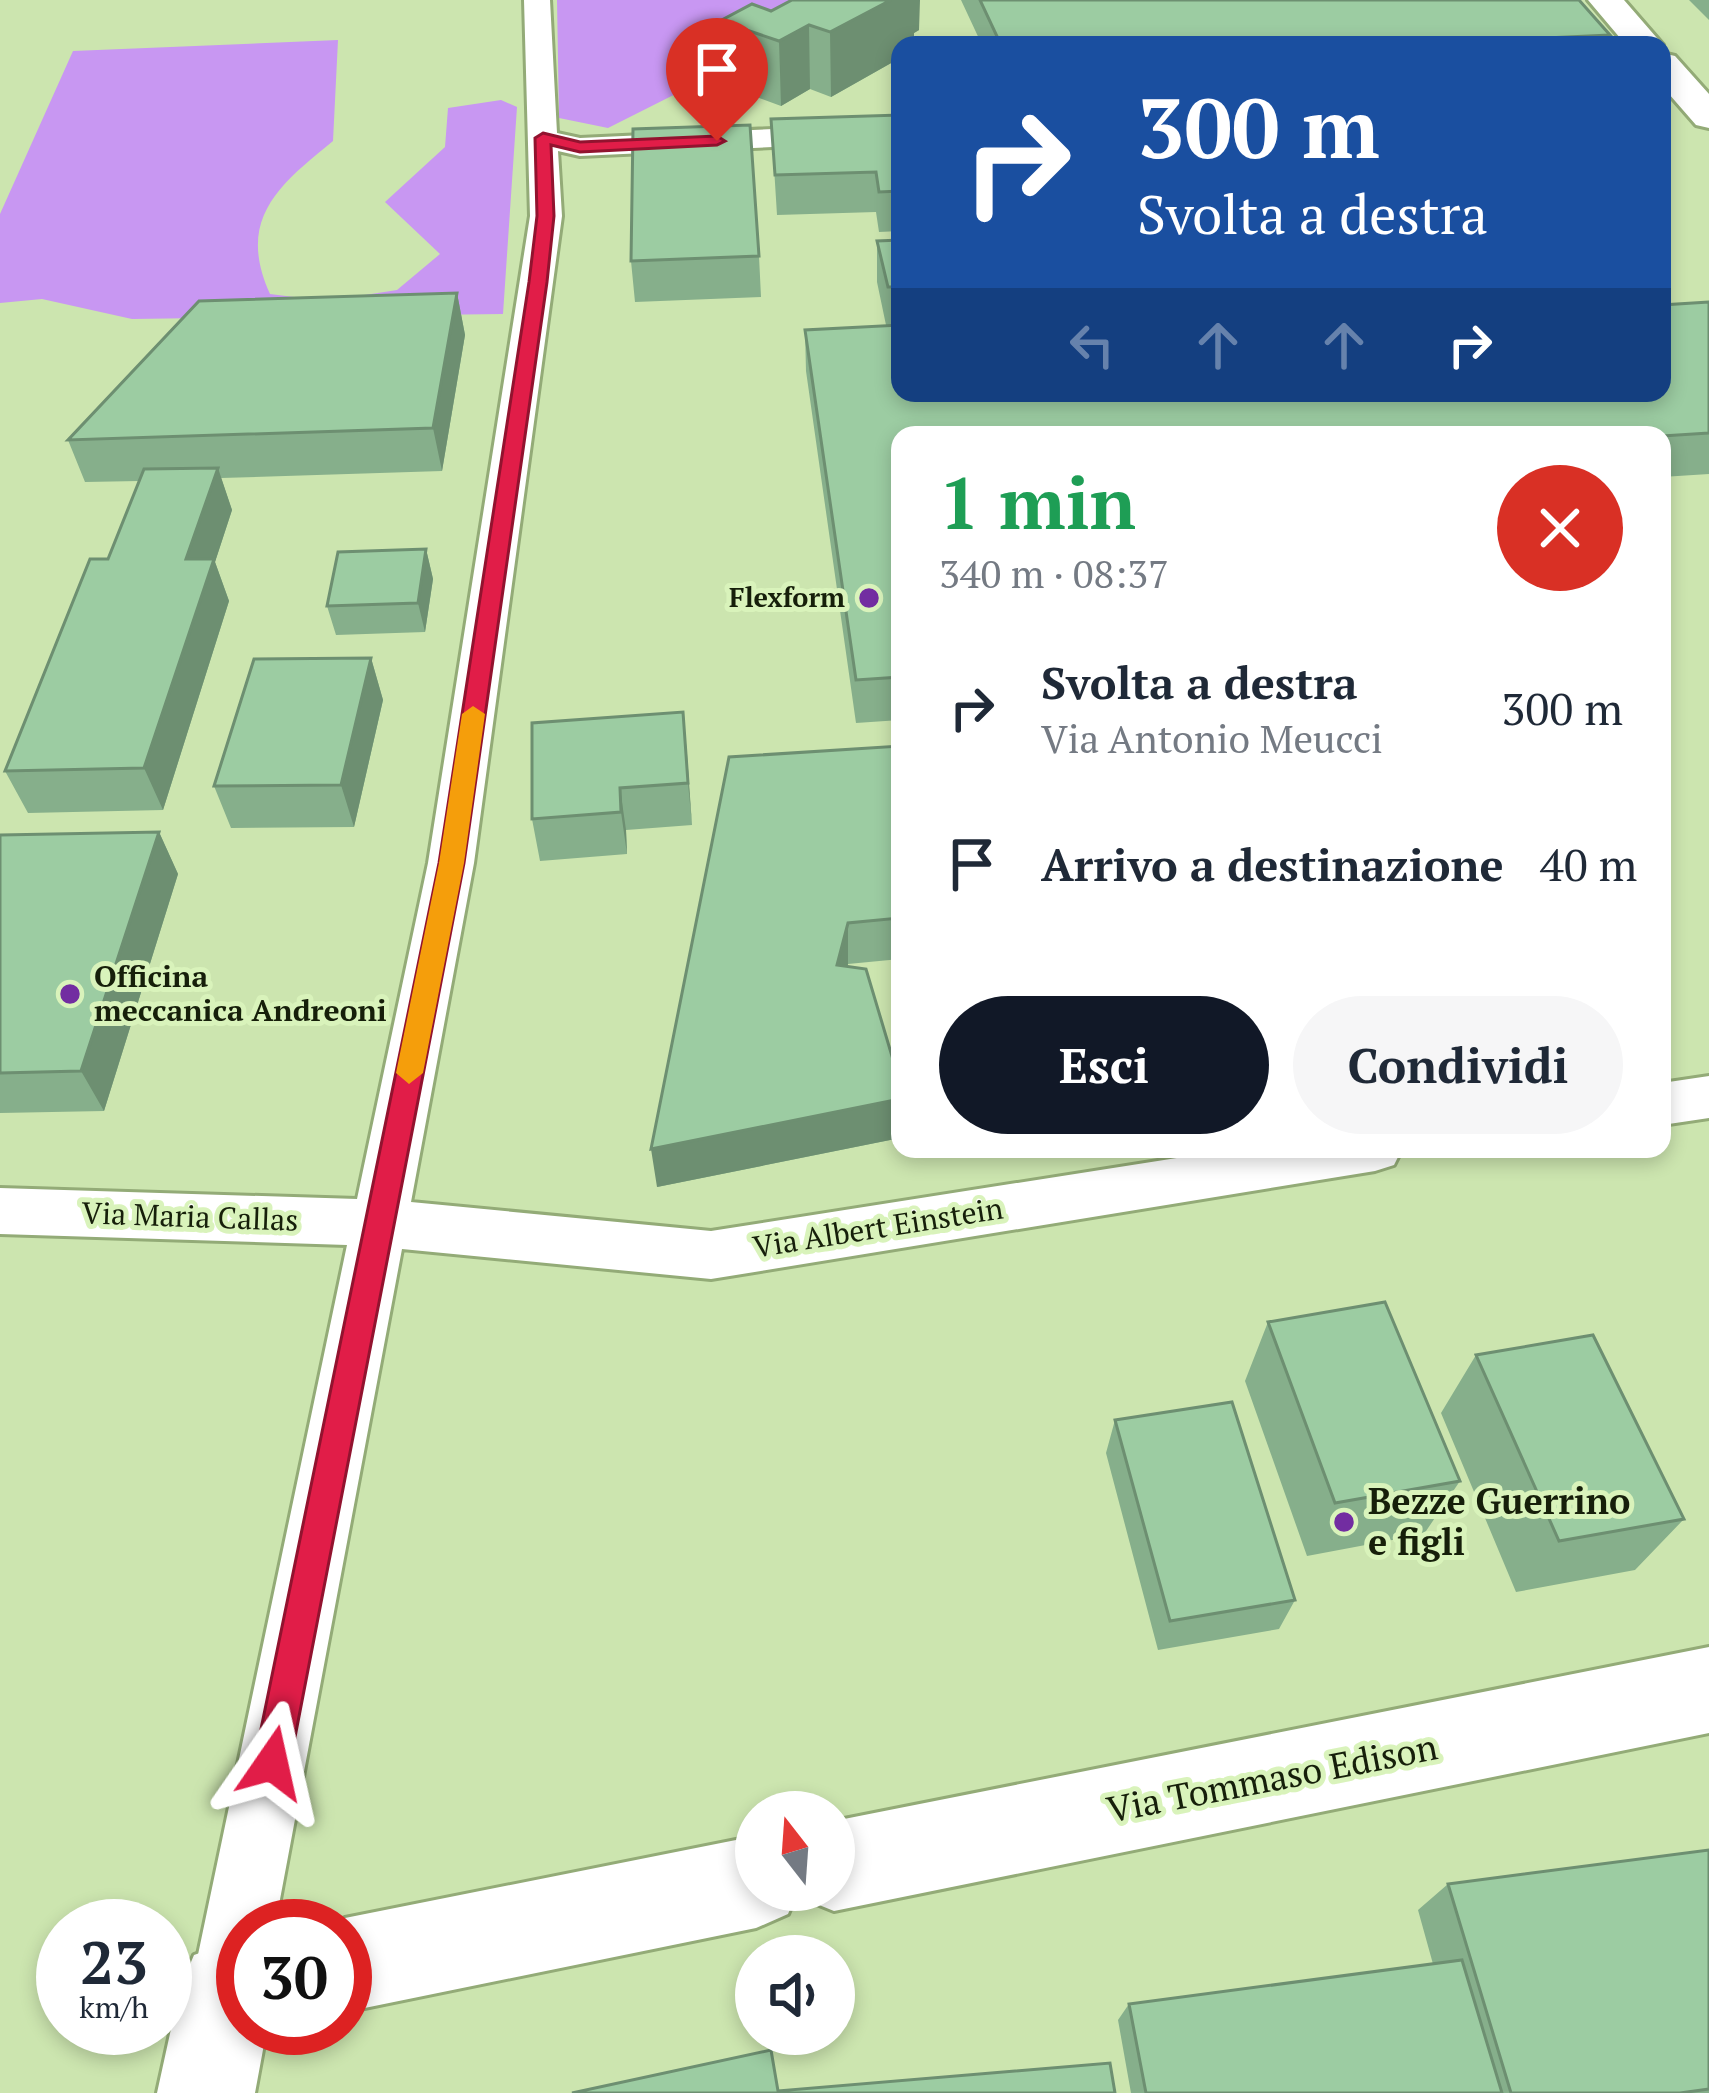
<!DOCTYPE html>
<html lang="it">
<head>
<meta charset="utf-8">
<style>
  body { margin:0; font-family:"PT Serif",serif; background:#f6f6f7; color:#1f2937; height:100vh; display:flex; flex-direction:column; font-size:45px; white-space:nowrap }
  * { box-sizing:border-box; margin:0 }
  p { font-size:39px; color:#747a83 }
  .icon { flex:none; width:66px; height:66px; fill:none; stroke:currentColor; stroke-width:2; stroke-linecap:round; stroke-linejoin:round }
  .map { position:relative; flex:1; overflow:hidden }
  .side { position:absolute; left:891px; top:426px; width:780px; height:732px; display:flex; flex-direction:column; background:#fff; border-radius:24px; box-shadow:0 6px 18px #0003 }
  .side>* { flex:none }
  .banner { position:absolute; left:891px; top:36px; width:780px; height:366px; border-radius:24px; box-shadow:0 6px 18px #0003; background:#1a4fa0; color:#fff; overflow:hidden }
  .needle { width:78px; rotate:343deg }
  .tools { position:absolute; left:735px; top:1791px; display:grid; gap:24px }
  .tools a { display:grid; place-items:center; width:120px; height:120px; border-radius:50%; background:#fff; box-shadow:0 6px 18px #0003; font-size:60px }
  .speed { position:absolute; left:36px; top:1899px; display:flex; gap:24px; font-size:60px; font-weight:700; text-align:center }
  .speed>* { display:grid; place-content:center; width:156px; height:156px; border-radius:50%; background:#fff; box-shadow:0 6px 18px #0003; line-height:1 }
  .speed small { font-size:30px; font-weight:400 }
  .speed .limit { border:18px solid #d22; background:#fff; color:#111 }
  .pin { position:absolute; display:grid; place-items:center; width:102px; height:102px; color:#fff; margin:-123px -51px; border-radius:50% 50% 50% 0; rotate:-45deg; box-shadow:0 0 12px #0007 }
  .pin .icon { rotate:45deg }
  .me { position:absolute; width:132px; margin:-66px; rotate:11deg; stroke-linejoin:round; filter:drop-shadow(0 0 9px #0008) }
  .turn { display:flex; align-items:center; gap:42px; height:252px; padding:0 48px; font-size:54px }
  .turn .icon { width:156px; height:156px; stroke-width:2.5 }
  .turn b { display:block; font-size:84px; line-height:102px }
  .lanes { display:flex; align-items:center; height:114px; padding:0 48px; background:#0003; justify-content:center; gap:60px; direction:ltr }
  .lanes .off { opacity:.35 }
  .round { display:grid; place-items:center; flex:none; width:126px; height:126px; border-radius:63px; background:#f6f6f7 }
  .headline { display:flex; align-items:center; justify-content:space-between; height:204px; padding:0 48px }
  h1 { font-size:72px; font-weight:600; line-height:90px; color:#1e9e55 }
  .action { display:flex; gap:24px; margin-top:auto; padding:24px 48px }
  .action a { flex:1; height:138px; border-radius:72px; background:#111827; color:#fff; font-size:48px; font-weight:600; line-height:138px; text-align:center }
  .action a+a { background:#f6f6f7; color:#1f2937 }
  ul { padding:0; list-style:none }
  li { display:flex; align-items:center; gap:36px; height:156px; padding:0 48px }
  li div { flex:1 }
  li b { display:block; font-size:45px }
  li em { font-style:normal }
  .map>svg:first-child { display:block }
  .green { fill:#c897f2 }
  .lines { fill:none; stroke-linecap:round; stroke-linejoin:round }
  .street-casing { stroke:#93ab77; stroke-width:6 }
  .secondary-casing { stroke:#93ab77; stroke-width:6 }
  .street { fill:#fff; fill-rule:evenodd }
  .secondary { fill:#fff; fill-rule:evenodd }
  .wall { fill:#86af8b }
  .shaded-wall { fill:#6d8f71 }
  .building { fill:#9ccca2; stroke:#6d8f71; stroke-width:3 }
  .route { fill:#e11d48; stroke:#92132f; stroke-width:3 }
  .slow { fill:#f59e0b }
  .poi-dot { fill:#722da1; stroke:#d9f3bb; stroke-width:4.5 }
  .labels { text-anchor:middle; stroke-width:10; stroke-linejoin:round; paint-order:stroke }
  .far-poi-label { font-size:27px; font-weight:bold; fill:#161f0a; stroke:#d9f3bb; text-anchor:end }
  .poi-label { font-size:30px; font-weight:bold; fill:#161f0a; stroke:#d9f3bb; text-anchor:start }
  .street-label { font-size:30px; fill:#161f0a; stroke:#d9f3bb }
  .near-poi-label { font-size:36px; font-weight:bold; fill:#161f0a; stroke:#d9f3bb; text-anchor:start }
  .near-street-label { font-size:36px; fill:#161f0a; stroke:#d9f3bb }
</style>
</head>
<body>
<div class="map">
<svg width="1709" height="2093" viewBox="0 0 1709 2093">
  <rect width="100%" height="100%" fill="#cce5af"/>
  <path class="green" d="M557,0h305l-254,128 -49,-10z
    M338,40l-5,101c-54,44 -97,78 -63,153l56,7 71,-11 43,-36 -55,-52 60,-55 3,-39 53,-8 16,7 -14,207 -371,5 -90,-20 -42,4v-89l73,-163z"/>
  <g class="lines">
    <g class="street-casing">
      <path id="street" d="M524,0h26l7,133 23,5 320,-15v18l-320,15 -22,-5 4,65 -88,647 -63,339 300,29 523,-82h168l-8,16 -19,6 -664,108 -309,-30 -127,677h-32v92l-16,6 -26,-10 -10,-26 156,-743 -347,-11v-46l357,11 71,-336 102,-647z
        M1709,1076v42l-47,7v-42z"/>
    </g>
    <g class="secondary-casing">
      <path id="secondary" d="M1588,0h36l39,45h-37z
        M1662,53l13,3 34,38v34l-13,-3 -34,-39z
        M1709,1647v86l-875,178 -32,-13 -3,-8h35v-69z
        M756,1836v54h42l-10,24 -32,14 -411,84v-86h-19l19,-8z
        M243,1938v90h24l-12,65h-98l23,-105 14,-33z"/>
    </g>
    <use href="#street" class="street"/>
    <use href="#secondary" class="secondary"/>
  </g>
  <path class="wall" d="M961,0h618l31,35 -3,10h-625z
    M1689,0h20v20z
    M771,11l148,19 -5,3v12h-14v13l-69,39 -21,-8 -29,17 -58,-21 -3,-64z
    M900,115v116l-21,1 -3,-20 -99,3 -6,-96z
    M900,240v153l809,-91v172l-47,3v-42h-762v285l-44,3 -50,-352 -1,-41 81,-5 -9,-43v-41z
    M759,256l2,41 -126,5 -4,-41z
    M457,293l8,42 -23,136 -221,7 11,32 -17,52 14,39 -66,209 -135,3 -23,-42 103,-212 31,-78 -54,1 -17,-42z
    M426,549l7,30 -8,53 -89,3 -9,-29z
    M371,658l12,42 -29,127 -123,1 -17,-42z
    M683,712l9,113 -66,5 1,24 -87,7 -8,-42z
    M900,746v213l-52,5 -1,2 53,117v55l-243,49z
    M159,832l19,42 -74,237 -104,2v-278z
    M1268,1322l192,159 -36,53 -117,22 -62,-175z
    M1476,1355l208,164 -49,51 -119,22 -75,-179z
    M1115,1420l180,180 -16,29 -121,21 -52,-197z
    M1709,1850v243h-578l-13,-73 11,-16 304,-40 -15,-54 30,-26z"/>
  <path class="shaded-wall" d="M891,0h29l-1,30 -5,3v12h-14v13l-69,39 -1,-65z
    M809,25l1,64 -29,17 -2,-65z
    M457,293l8,42 -23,136 -9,-43z
    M218,468l14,42 -17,52 14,39 -66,209 -19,-42 42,-209z
    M426,549l7,30 -8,53 -7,-29z
    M371,658l12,42 -29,127 -13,-42z
    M683,712l4,42 5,71 -4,-42z
    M620,788l6,42 1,24 -6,-42z
    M159,832l19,42 -74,237 -23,-40z
    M848,923v41l-10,42 -1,-41z
    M900,1099v39l-243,49 -6,-38z"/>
  <path class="building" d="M792,0h99l-61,32 -21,-7 -30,16 -59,-20 32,-17 19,7z
    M980,0h599l31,35 -211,10h-117l2,-2 -30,2h-253z
    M900,115v76l-21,1 -3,-20 -101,3 -4,-56z
    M750,125l9,131 -128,5 2,-132z
    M900,240v47h-12l-11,-46z
    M457,293l-24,135 -365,12 131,-139z
    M1709,302v131l-47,3 -762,-1v242l-44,3 -51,-350 95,-5v68h762v-88z
    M218,468l-32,91h28l-70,209 -139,3 85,-212h18l36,-90z
    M426,549l-8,54 -91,3 11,-54z
    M371,658l-30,127 -127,1 40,-127z
    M683,712l5,71 -68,5 1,24 -89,7v-96z
    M900,746v172l-52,5 -11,42 29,4 34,114v16l-249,50 78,-392z
    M159,832l-78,239 -81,2v-238z
    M1385,1302l75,179 -125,22 -67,-181z
    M1593,1335l91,184 -125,22 -83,-186z
    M1232,1402l63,198 -125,21 -55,-201z
    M1709,1850v239l-29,4h-169l-63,-209z
    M1462,1960l40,133h-356l-17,-89z
    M771,2050l7,41 332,-28 5,30h-543z"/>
  <path class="route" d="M543,133l37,9 137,-6 8,5 -8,4 -137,7 -29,-7 3,71 -7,66 -83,581 -174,900 -5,13 -13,6 -13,-6 -5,-13 185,-900 90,-581 8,-66 -2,-78z"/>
  <path class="slow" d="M473,706l12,8 -21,149 -41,210 -14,11 -13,-11 43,-210 23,-149z"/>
  <g class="poi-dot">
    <circle cx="869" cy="598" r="12"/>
    <circle cx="70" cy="994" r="12"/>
    <circle cx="1344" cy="1522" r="12"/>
  </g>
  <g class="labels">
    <g class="far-poi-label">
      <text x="845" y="607">Flexform</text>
    </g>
    <g class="poi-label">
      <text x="94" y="987">Officina<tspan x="94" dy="34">meccanica Andreoni</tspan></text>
    </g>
    <g class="street-label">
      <text transform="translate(190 1217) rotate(2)" y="10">Via Maria Callas</text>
      <text transform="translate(878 1228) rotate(-9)" y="10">Via Albert Einstein</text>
    </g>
    <g class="near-poi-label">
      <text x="1368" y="1514">Bezze Guerrino<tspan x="1368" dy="41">e figli</tspan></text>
    </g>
    <g class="near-street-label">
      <text transform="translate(1272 1778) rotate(-11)" y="13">Via Tommaso Edison</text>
    </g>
  </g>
</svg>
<div class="tools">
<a><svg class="needle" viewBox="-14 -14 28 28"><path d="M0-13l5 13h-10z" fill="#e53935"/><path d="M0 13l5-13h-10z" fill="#747a83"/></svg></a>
<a><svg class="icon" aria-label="sound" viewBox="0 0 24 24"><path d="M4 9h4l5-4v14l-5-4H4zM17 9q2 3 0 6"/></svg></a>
</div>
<div class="speed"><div>23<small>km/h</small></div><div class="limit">30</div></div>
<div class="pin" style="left:717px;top:141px;background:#d93025"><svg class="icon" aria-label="arrive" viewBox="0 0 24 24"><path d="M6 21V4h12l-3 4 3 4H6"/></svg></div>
<svg class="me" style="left:272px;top:1763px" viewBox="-20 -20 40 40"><path d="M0-17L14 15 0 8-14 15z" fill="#e11d48" stroke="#fff" stroke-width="4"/></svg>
<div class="banner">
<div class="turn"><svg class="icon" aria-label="right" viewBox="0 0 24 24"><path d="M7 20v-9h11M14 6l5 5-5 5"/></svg><div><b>300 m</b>Svolta a destra</div></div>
<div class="lanes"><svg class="icon off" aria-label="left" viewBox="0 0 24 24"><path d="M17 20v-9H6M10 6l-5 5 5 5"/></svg><svg class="icon off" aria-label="ahead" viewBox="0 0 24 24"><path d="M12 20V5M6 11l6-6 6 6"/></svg><svg class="icon off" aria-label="ahead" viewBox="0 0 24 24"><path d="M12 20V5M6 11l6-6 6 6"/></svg><svg class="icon" aria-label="right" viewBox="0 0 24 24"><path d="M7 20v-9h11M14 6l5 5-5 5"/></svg></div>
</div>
<section class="side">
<div class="headline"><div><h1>1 min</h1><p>340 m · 08:37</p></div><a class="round" style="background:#d93025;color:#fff"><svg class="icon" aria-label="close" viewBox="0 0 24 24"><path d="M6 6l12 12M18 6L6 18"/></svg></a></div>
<ul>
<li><svg class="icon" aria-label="right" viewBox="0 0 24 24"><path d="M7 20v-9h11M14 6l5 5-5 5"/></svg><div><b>Svolta a destra</b><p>Via Antonio Meucci</p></div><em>300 m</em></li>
<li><svg class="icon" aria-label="arrive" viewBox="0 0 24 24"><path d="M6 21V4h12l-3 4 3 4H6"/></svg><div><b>Arrivo a destinazione</b></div><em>40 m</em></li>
</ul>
<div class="action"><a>Esci</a><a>Condividi</a></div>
</section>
</div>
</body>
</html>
